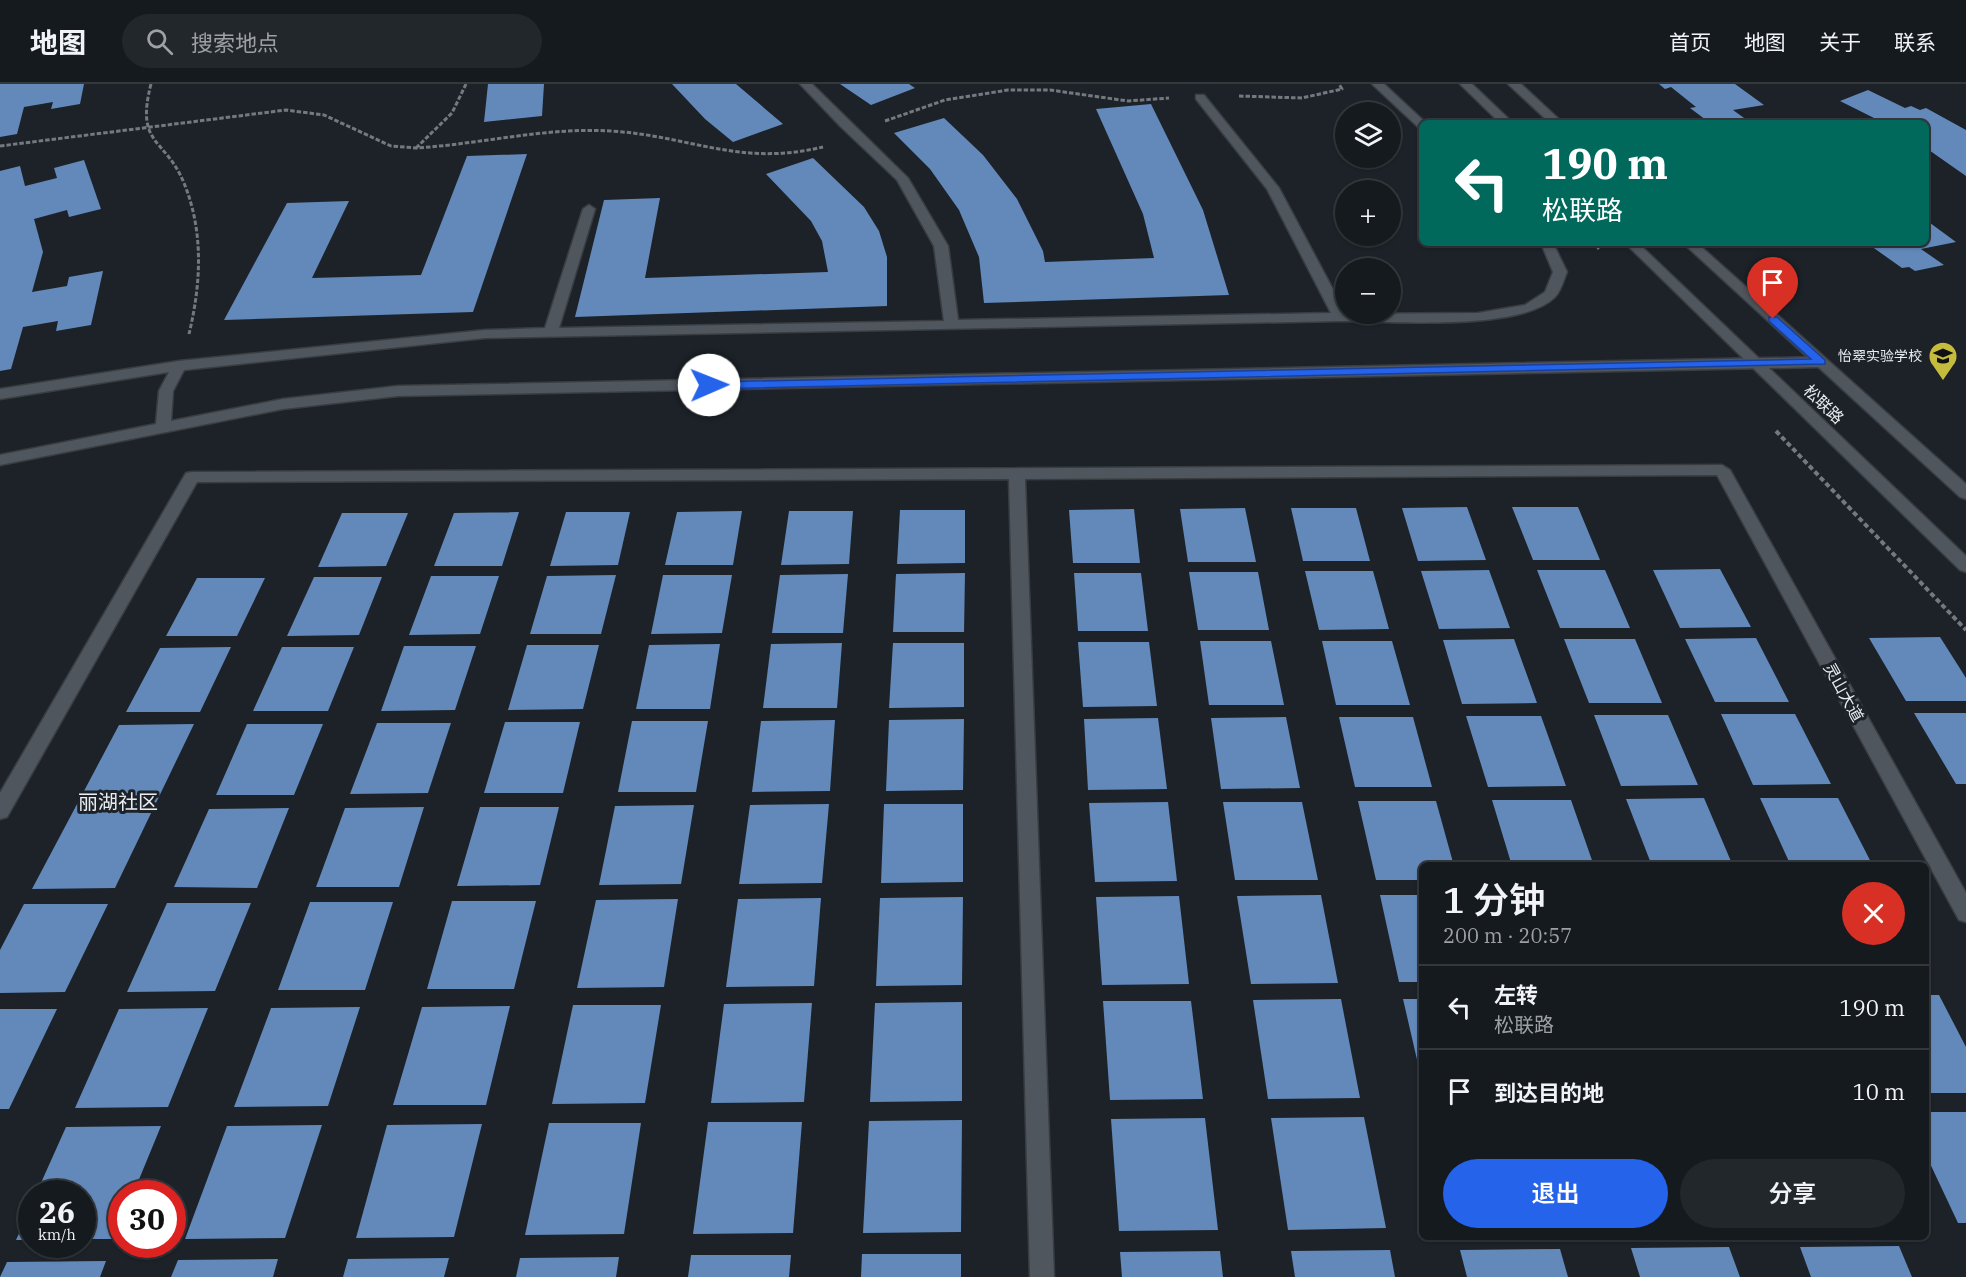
<!DOCTYPE html>
<html lang="zh">
<head>
<meta charset="utf-8">
<style>
  body { margin:0; font-family:"IBM Plex Serif","Noto Sans SC",serif; background:#22272b; color:#f1f3f6; height:100vh; display:flex; flex-direction:column; font-size:22px; white-space:nowrap }
  * { box-sizing:border-box; margin:0 }
  p { font-size:20px; color:#9da1a4 }
  .icon { flex:none; width:33px; height:33px; fill:none; stroke:currentColor; stroke-width:2; stroke-linecap:round; stroke-linejoin:round }
  .map { position:relative; flex:1; overflow:hidden }
  .details { position:absolute; left:1419px; top:778px; width:510px; height:378px; display:flex; flex-direction:column; background:#151a1e; border-radius:9px; box-shadow:0 2px 4px #0004,0 0 0 2px #34383c }
  .details>* { flex:none }
  .banner { position:absolute; left:1419px; top:36px; width:510px; height:126px; border-radius:9px; box-shadow:0 2px 4px #0004,0 0 0 2px #34383c; background:#00695c; color:#fff; overflow:hidden }
  .buttons { position:absolute; left:1335px; top:18px; display:grid; gap:12px }
  .buttons a { display:grid; place-items:center; width:66px; height:66px; border-radius:50%; background:#151a1e; box-shadow:0 2px 4px #0004,0 0 0 2px #34383c; font-size:30px }
  .speed { position:absolute; left:18px; top:1096px; display:flex; gap:12px; font-size:30px; font-weight:700; text-align:center }
  .speed>* { display:grid; place-content:center; width:78px; height:78px; border-radius:50%; background:#151a1e; box-shadow:0 2px 4px #0004,0 0 0 2px #34383c; line-height:1 }
  .speed small { font-size:15px; font-weight:400 }
  .speed .limit { border:9px solid #d22; background:#fff; color:#111 }
  .pin { position:absolute; display:grid; place-items:center; width:51px; height:51px; color:#fff; margin:-62px -26px; border-radius:50% 50% 50% 0; rotate:-45deg; box-shadow:0 0 6px #0007 }
  .pin .icon { rotate:45deg }
  .me { position:absolute; width:66px; margin:-33px; rotate:89deg; stroke-linejoin:round; filter:drop-shadow(0 0 4px #0008) }
  .turn { display:flex; align-items:center; gap:21px; height:126px; padding:0 24px; font-size:27px }
  .turn .icon { width:78px; height:78px; stroke-width:2.5 }
  .turn b { display:block; font-size:42px; line-height:51px }
  .round { display:grid; place-items:center; flex:none; width:63px; height:63px; border-radius:32px; background:#22272b }
  .overview { display:flex; align-items:center; justify-content:space-between; height:102px; padding:0 24px }
  h1 { font-size:36px; font-weight:600; line-height:45px }
  .cta { display:flex; gap:12px; margin-top:auto; padding:12px 24px }
  .cta a { flex:1; height:69px; border-radius:36px; background:#2563eb; color:#fff; font-size:24px; font-weight:600; line-height:69px; text-align:center }
  .cta a+a { background:#22272b; color:#f1f3f6 }
  ul { padding:0; list-style:none }
  li { display:flex; align-items:center; gap:18px; height:84px; padding:0 24px; border-top:2px solid #34383c }
  li div { flex:1 }
  li b { display:block; font-size:22px }
  li em { font-style:normal }
  header { display:flex; align-items:center; gap:36px; box-sizing:border-box; height:84px; padding:0 30px; background:#151a1e; border-bottom:2px solid #34383c }
  header strong { font-size:28px }
  nav { display:flex; gap:33px; margin-inline-start:auto; font-size:21px }
  .search { width:420px; height:54px; background:#22272b; display:flex; align-items:center; gap:15px; box-sizing:border-box; padding:0 21px; border-radius:33px; color:#9da1a4; font-size:22px }
  .map>svg:first-child { display:block }
  .building { fill:#6289ba }
  .lines { fill:none; stroke-linecap:round; stroke-linejoin:round }
  .street-casing { stroke:#393d42; stroke-width:3 }
  .secondary-casing { stroke:#393d42; stroke-width:3 }
  .path-far1 { stroke:#74797f; stroke-width:3; stroke-dasharray:4.5 2; stroke-linecap:butt }
  .path { stroke:#74797f; stroke-width:4; stroke-dasharray:5 3; stroke-linecap:butt }
  .street { fill:#50565e; fill-rule:evenodd }
  .secondary { fill:#50565e; fill-rule:evenodd }
  .route { fill:#2563eb; stroke:#184099; stroke-width:1.5 }
  .labels { text-anchor:middle; stroke-width:6; stroke-linejoin:round; paint-order:stroke }
  .far-poi-label { font-size:14px; fill:#e9edf2; stroke:#1c2228; text-anchor:end }
  .street-label { font-size:16px; fill:#e9edf2; stroke:#1c2228 }
  .quarter-label { font-size:20px; fill:#e9edf2; stroke:#1c2228 }
</style>
</head>
<body>
<header>
<strong>地图</strong>
<div class="search"><svg class="icon" aria-label="search" viewBox="0 0 24 24"><circle cx="10" cy="10" r="6"/><path d="M15 15l6 6"/></svg>搜索地点</div>
<nav><a>首页</a><a>地图</a><a>关于</a><a>联系</a></nav>
</header>
<div class="map">
<svg width="1966" height="1193" viewBox="0 0 1966 1193">
  <rect width="100%" height="100%" fill="#1c2228"/>
  <path class="building" d="M0,0h84l-4,20 -29,5 2,-7 -29,5 -7,27 -17,3z
    M488,0h56l-2,32 -58,6z
    M672,0h64l47,40 -50,18 -28,-23z
    M840,0h69l6,4 -44,17z
    M1659,0h76l29,21 -31,5 18,13h-41l-20,-15 6,-1 -25,-20 -6,2z
    M1868,6l37,18 6,-2 9,4 6,-2 40,22v46l-40,-28v-25h-42l-44,-22z
    M1151,20l52,106 26,85 -245,8 -5,-46 -20,-47 -29,-41 -36,-36 50,-15 39,37 34,44 26,52 2,11 109,-4 -11,-44 -47,-105z
    M527,70l-54,158 -249,8 63,-117 62,-2 -37,77 109,-3 46,-119z
    M813,74l51,49 15,24 8,26v49l-312,11 29,-117 56,-2 -15,80 183,-6 -6,-31 -11,-20 -45,-47z
    M84,76l17,49 -32,8 -2,-7 -33,9 9,33 -11,40 35,-6 2,-9 34,-6 -12,54 -35,6 2,-10 -35,6 -12,42 -11,2v-200l20,-5 5,20 32,-8 -3,-10z
    M1926,136l30,22 -35,7 23,16 -29,6 -6,-4 -7,1 -31,-22 6,-3h49z
    M1467,423l19,53 -68,1 -16,-53z
    M1512,423h66l22,53h-67z
    M1245,424l11,54h-68l-8,-53z
    M1291,424h65l14,53h-67z
    M1134,425l6,54h-67l-4,-53z
    M900,426h65v53l-68,1z
    M742,427l-9,54h-68l12,-53z
    M789,427h64l-4,53 -68,1z
    M519,428l-17,54h-68l20,-53z
    M566,428h64l-12,53 -68,1z
    M342,429h66l-22,53 -68,1z
    M1720,485l31,58 -71,1 -27,-58z
    M1489,486l21,58 -71,1 -18,-58z
    M1537,486h68l25,58h-70z
    M1305,487h68l16,58 -70,1z
    M1189,488h69l11,58h-71z
    M965,489l-1,59h-71l3,-58z
    M1074,489h67l7,58h-70z
    M848,490l-5,59h-71l8,-58z
    M616,491l-15,59h-71l17,-58z
    M663,491h69l-10,58 -71,1z
    M431,492h68l-19,58 -71,1z
    M314,493h68l-23,58 -72,1z
    M197,494h68l-28,58h-71z
    M1940,553l26,41v23h-60l-37,-63z
    M1756,554l33,64h-74l-30,-63z
    M1514,555l23,64 -75,1 -19,-64z
    M1564,555h71l27,64h-73z
    M1200,557h71l13,64h-75z
    M1322,557h70l18,64h-74z
    M1078,558h71l8,64 -74,1z
    M842,559l-5,65h-74l8,-64z
    M893,559h71v64l-75,1z
    M720,560l-10,65h-74l13,-64z
    M527,561h72l-16,64 -75,1z
    M404,562h72l-21,64 -74,1z
    M231,563l-31,65h-74l34,-64z
    M282,563h72l-26,64h-75z
    M1914,629h52v71h-10z
    M1721,630h74l36,70 -78,1z
    M1594,631h74l30,70 -77,1z
    M1466,632h75l25,70 -78,1z
    M1286,633l14,71 -79,1 -10,-71z
    M1339,633h74l19,70h-77z
    M1158,634l9,71 -79,1 -4,-71z
    M964,635l-1,71 -77,1 3,-71z
    M835,636l-5,71 -78,1 9,-71z
    M632,637h76l-12,71h-78z
    M505,638h75l-17,71h-79z
    M377,639h74l-23,70 -78,1z
    M194,640l-79,164 -83,1 87,-164z
    M247,640h76l-29,71h-78z
    M1704,714l29,68h-81l-26,-67z
    M1760,714h78l35,68h-82z
    M1492,716h79l23,66h-82z
    M1358,717h78l18,65h-32v14h-46z
    M1168,718l9,79 -82,1 -6,-79z
    M1223,718h79l16,78h-83z
    M829,720l-7,79 -83,1 11,-79z
    M884,720h79v78l-82,1z
    M694,721l-13,79 -82,1 16,-79z
    M424,723l-25,80h-83l29,-79z
    M480,723h79l-19,78 -83,1z
    M289,724l-32,80 -83,-1 35,-78z
    M1321,811l17,88 -87,1 -14,-88z
    M1380,811h42v87h-23z
    M1179,812l10,88 -87,1 -6,-88z
    M963,813l-1,88 -86,1 4,-88z
    M821,814l-7,88 -88,1 12,-88z
    M678,815l-14,88 -87,1 19,-88z
    M452,817h84l-22,88h-87z
    M310,818h83l-28,88h-87z
    M167,819h84l-36,88 -88,1z
    M24,820h84l-43,88 -65,1v-43z
    M1926,911h13l27,52v46h-40z
    M1341,915l19,99 -92,1 -15,-99z
    M1403,915h19v78h-1z
    M1103,917h88l12,98 -93,1z
    M962,918v99l-92,1 5,-99z
    M812,919l-8,99 -93,1 13,-99z
    M573,921h88l-16,98 -93,1z
    M510,922l-24,99h-93l29,-98z
    M360,923l-32,99 -94,1 37,-99z
    M208,924l-40,99 -93,1 44,-99z
    M0,925h57l-48,100h-9z
    M1926,1028h40v111h-8l-32,-68z
    M1364,1033l22,111 -98,2 -17,-112z
    M1205,1034l13,112 -99,1 -8,-112z
    M962,1036l-1,112 -98,1 6,-112z
    M708,1038h94l-9,111 -100,1z
    M549,1039h92l-17,111 -99,1z
    M482,1040l-28,113 -98,1 31,-113z
    M322,1041l-37,113 -100,1 42,-113z
    M161,1042l-28,68h-11v29l-7,16h-33v-45h-46l30,-67z
    M32,1121v35h-16z
    M1899,1162l13,31h-101l-11,-30z
    M1729,1163l11,30h-100l-9,-29z
    M1560,1165l8,28h-101l-7,-27z
    M1390,1166l5,27h-100l-4,-26z
    M1220,1167l3,26h-101l-2,-25z
    M862,1170h99v23h-100z
    M691,1171h100l-2,22h-101z
    M619,1173l-3,20h-100l4,-19z
    M449,1174l-5,19h-101l5,-18z
    M278,1175l-5,18h-102l7,-17z
    M106,1177l-6,16h-100l7,-15z"/>
  <g class="lines">
    <g class="street-casing">
      <path id="street" d="M800,0h12l96,94 40,68 10,74 373,-7 -64,-124 -71,-90v-4h8l75,93 67,126 132,-1 47,-8 20,-13 8,-20 -12,-29h12l14,29c-3,7 -6,19 -12,25 -35,35 -165,24 -215,24l-855,17 -301,32 -11,21 -2,30 112,-22 115,-13 1423,-29 7,5 -7,5 -1423,29 -115,13 -283,56v-10l156,-31 3,-33 10,-19 -169,27v-10l179,-28 306,-31 60,-2 38,-119 6,-4 6,4 -36,119 385,-7 -10,-75 -37,-66 -57,-54z
        M1372,0h12l42,39h-4v5l-4,-1z
        M1722,381l8,5 236,423v29l-7,-2 -242,-445 -692,4 29,798h-24l-21,-798 -812,3 -190,335 -7,2v-26l186,-320 6,-1z"/>
    </g>
    <g class="secondary-casing">
      <path id="secondary" d="M1460,0h12l41,39h-13z
        M1508,0h13l42,39h-13z
        M1625,159h13l328,313v16l-6,-2z
        M1683,159h14l269,241v15l-6,-2z"/>
    </g>
    <path class="path-far1" d="M151,0c-16,62 14,53 33,99 20,49 17,101 5,151
      M1239,12l63,2 40,-9 -3,-5
      M885,37l60,-21 63,-10h42l78,11 41,-3
      M0,62l286,-36 38,5 67,31 25,2c65,-4 130,-21 195,-17 80,5 128,36 212,16
      M416,64l36,-35 14,-29
      M1593,159l6,6"/>
    <path class="path" d="M1776,347l190,199"/>
    <use href="#street" class="street"/>
    <use href="#secondary" class="secondary"/>
  </g>
  <path class="route" d="M1769,233h8l48,43v4l-1116,25 -6,-4 6,-3 1102,-23 -42,-38z"/>
  <defs>
    <g id="school-pin" transform="scale(1.5)"><path d="M0 17L-7.5 6A9.5 9.5 0 1 1 7.5 6Z" fill="#c5bc3d" stroke="#1c2228"/><path d="M0-5L7-2L0 1L-7-2ZM-4 1L0 2.5L4 1V4Q0 6-4 4Z" fill="#111"/></g>
  </defs>
  <g fill-rule="evenodd">
    <use href="#school-pin" x="1943" y="272"/>
  </g>
  <g class="labels">
    <g class="far-poi-label">
      <text x="1922" y="277">怡翠实验学校</text>
    </g>
    <g class="street-label">
      <text transform="translate(1824 320) rotate(44)" y="6">松联路</text>
      <text transform="translate(1844 608) rotate(61)" y="6">灵山大道</text>
    </g>
    <g class="quarter-label">
      <text x="118" y="725">丽湖社区</text>
    </g>
  </g>
</svg>
<div class="buttons">
<a><svg class="icon" aria-label="layers" viewBox="0 0 24 24"><path d="M12 4l9 5-9 5-9-5zM3 14l9 5 9-5"/></svg></a>
<a>+</a>
<a>−</a>
</div>
<div class="speed"><div>26<small>km/h</small></div><div class="limit">30</div></div>
<div class="pin" style="left:1773px;top:235px;background:#d93025"><svg class="icon" aria-label="arrive" viewBox="0 0 24 24"><path d="M6 21V4h12l-3 4 3 4H6"/></svg></div>
<svg class="me" style="left:709px;top:301px" viewBox="-20 -20 40 40"><circle r="19" fill="#fff"/><path d="M0-13L10 11 0 6-10 11z" fill="#2563eb"/></svg>
<div class="banner">
<div class="turn"><svg class="icon" aria-label="left" viewBox="0 0 24 24"><path d="M17 20v-9H6M10 6l-5 5 5 5"/></svg><div><b>190 m</b>松联路</div></div>
</div>
<section class="details">
<div class="overview"><div><h1>1 分钟</h1><p>200 m · 20:57</p></div><a class="round" style="background:#d93025;color:#fff"><svg class="icon" aria-label="close" viewBox="0 0 24 24"><path d="M6 6l12 12M18 6L6 18"/></svg></a></div>
<ul>
<li><svg class="icon" aria-label="left" viewBox="0 0 24 24"><path d="M17 20v-9H6M10 6l-5 5 5 5"/></svg><div><b>左转</b><p>松联路</p></div><em>190 m</em></li>
<li><svg class="icon" aria-label="arrive" viewBox="0 0 24 24"><path d="M6 21V4h12l-3 4 3 4H6"/></svg><div><b>到达目的地</b></div><em>10 m</em></li>
</ul>
<div class="cta"><a>退出</a><a>分享</a></div>
</section>
</div>
</body>
</html>
